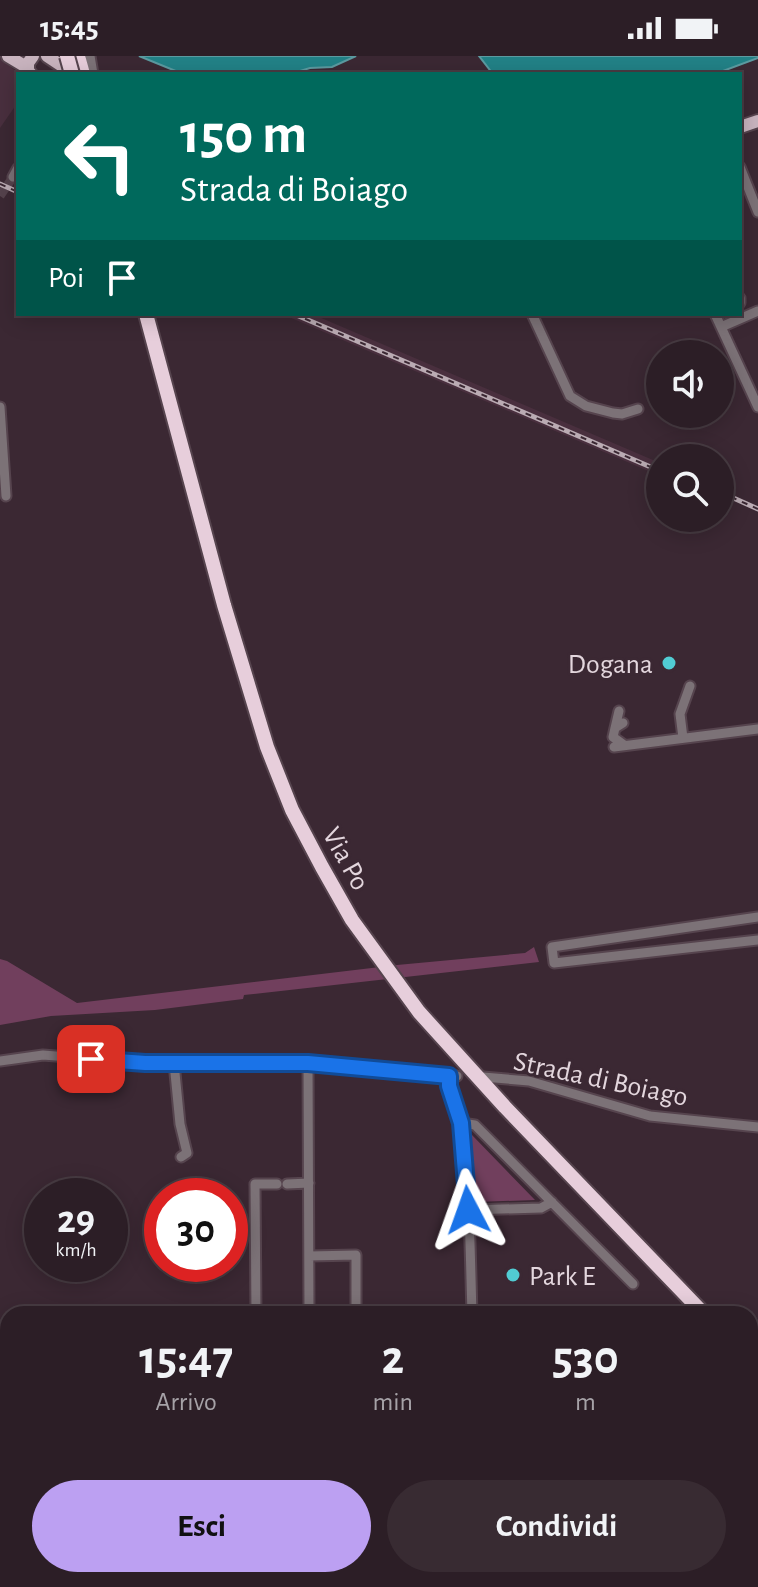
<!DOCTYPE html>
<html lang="it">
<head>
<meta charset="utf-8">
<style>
  body { margin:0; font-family:"Alegreya Sans",sans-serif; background:#382b32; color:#f1f3f6; height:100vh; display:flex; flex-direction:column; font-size:30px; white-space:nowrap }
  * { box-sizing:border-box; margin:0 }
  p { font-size:26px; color:#a6a2a7 }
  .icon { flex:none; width:44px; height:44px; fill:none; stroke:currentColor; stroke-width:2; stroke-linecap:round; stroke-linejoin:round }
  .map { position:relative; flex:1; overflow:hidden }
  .panel { position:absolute; left:0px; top:1250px; width:758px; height:282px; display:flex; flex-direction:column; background:#2c1e26; border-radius:24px 24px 0 0; box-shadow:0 4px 20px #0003,0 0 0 2px #483c43 }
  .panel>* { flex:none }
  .hud { position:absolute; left:16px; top:16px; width:726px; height:244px; border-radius:0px; box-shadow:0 4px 20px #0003,0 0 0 2px #483c43; background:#00695c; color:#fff; overflow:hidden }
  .buttons { position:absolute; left:646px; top:284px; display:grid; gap:16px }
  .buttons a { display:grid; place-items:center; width:88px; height:88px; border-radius:50%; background:#2c1e26; box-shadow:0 4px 20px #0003,0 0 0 2px #483c43; font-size:40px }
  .speed { position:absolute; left:24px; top:1122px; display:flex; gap:16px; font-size:40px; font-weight:700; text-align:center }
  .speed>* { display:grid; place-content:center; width:104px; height:104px; border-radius:50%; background:#2c1e26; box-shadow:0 4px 20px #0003,0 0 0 2px #483c43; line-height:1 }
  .speed small { font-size:20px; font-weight:400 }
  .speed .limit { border:12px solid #d22; background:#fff; color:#111 }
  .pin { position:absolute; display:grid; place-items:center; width:68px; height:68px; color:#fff; margin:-34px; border-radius:16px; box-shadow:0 4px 12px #0006 }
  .me { position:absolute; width:88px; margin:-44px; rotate:356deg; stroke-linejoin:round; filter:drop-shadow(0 0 6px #0008) }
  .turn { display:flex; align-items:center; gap:28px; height:168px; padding:0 32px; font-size:36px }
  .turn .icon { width:104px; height:104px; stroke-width:2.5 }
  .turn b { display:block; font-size:56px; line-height:68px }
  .then { display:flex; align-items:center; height:76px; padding:0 32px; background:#0003; gap:16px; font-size:30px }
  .eta { display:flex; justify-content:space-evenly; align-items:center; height:136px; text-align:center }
  .eta b { font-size:48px; font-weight:600; line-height:56px }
  .cta { display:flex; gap:16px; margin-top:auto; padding:16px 32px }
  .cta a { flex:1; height:92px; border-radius:48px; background:#bca0f2; color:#111; font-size:32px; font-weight:600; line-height:92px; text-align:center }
  .cta a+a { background:#382b32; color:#f1f3f6 }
  .status { display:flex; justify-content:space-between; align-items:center; height:56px; padding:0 40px; background:#2c1e26; direction:ltr }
  .status svg { height:22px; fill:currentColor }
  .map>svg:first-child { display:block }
  .built { fill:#492f3e }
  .green { fill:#713f5d }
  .water { fill:#228287; stroke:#5c9ba1; stroke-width:2 }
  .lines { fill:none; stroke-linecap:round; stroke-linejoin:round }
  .minor-tunnel { stroke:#54424c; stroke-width:9; stroke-dasharray:9 4.5; stroke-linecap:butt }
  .minor-casing { stroke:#56444e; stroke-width:13 }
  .major-casing { stroke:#56444e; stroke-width:16 }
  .highway-casing { stroke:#56444e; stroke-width:18 }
  .minor { stroke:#7c7277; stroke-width:9 }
  .major { stroke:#c9b4bf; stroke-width:12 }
  .highway { stroke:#e7cedb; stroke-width:14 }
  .rail-casing { stroke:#baabb3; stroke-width:5 }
  .rail { stroke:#3b2833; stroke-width:2; stroke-dasharray:6; stroke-linecap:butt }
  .highway-bridge-casing { stroke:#56444e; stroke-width:18; stroke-linecap:butt }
  .highway-bridge { stroke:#e7cedb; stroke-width:14 }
  .route-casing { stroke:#114b97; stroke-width:20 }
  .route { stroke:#1a73e8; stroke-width:14 }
  .poi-dot { fill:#51ccd3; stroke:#3b2833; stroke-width:3 }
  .labels { text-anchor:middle; stroke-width:6; stroke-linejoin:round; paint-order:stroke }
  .poi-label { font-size:28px; fill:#e3d6dd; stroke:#3b2833; text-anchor:end }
  .street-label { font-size:28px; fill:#e3d6dd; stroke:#3b2833 }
</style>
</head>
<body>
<div class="status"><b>15:45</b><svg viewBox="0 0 49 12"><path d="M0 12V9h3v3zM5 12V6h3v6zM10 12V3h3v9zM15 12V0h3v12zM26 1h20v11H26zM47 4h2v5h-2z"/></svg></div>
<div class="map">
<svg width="758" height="1531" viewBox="0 0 758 1531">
  <rect width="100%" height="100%" fill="#3b2833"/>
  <path class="built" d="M0,2l19,16 -1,28 -18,26z
    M282,258h30l348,149v13z
    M750,1337l8,9v170l-8,-1z
    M141,1524h245v7h-245z
    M476,1524h184l24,7h-257l48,-3z"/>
  <path class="green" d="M534,891l5,15 -295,33 -1,4 -88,11 -104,6 -51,9v-66l7,2 70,42 320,-38 128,-12z
    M469,1079h3l63,65 -59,2z"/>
  <path class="water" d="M139,0h217l-24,11 -22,1 -20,6h-107z
    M479,0h279v2l-43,16h-222z"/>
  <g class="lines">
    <path class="minor-tunnel" d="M0,140l13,-19"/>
    <g class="minor-casing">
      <path id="minor" d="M90,0l3,18
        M740,111l18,45
        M13,121l5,-9
        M740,242v5
        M532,258l38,82 16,10 27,7 9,1 16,-5
        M715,258l43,93
        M721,271l37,-16
        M0,351l6,89
        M623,667l-8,5 -2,9 11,8
        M615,672l4,-17
        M683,682l-3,-24 10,-28
        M614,691l144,-18
        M758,861l-206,30 2,16 204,-23
        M0,1005l43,-6 102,8h163l149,13
        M174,1007l6,61 7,29 -6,4
        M308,1007l1,251
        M449,1020c-1,17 9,31 12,47 9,63 9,128 11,191
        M483,1021l46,4 121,35 108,11
        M461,1067l14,2 158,159
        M287,1128l22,-1
        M468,1154l73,-2 11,-6
        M309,1200l47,-1v59
        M256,1258l-1,-130h22"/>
    </g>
    <g class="major-casing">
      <path id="major" d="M8,0l15,9 8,9
        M47,0l27,18
        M28,14v-7l5,-7
        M740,71l18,-6
        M0,1468l8,-1
        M750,1520l8,1
        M719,1524l39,5"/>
    </g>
    <g class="highway-casing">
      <path id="highway" d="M78,0l5,18
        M146,258l78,291 43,142 25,63 30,57 30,53 67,92 86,95 199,207
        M750,1291l8,7
        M750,1305l8,8
        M750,1333l8,10"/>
    </g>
    <use href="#minor" class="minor"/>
    <use href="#major" class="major"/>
    <use href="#highway" class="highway"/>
    <g class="rail-casing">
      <path id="rail" d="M0,128l18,8
        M294,258l366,157
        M720,436l38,17"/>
    </g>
    <use href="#rail" class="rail"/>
    <g class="highway-bridge-casing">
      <path id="highway-bridge" d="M67,0l5,18"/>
    </g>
    <use href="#highway-bridge" class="highway-bridge"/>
  </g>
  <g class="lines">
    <g class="route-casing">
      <path id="route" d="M91,1003l54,4h163l141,13v10l12,37 7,87"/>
    </g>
    <use href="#route" class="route"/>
  </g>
  <g class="poi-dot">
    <circle cx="669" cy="607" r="8"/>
    <circle cx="513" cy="1219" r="8"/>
  </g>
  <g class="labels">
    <g class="poi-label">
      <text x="653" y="617">Dogana</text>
      <text x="529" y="1229" text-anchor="start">Park E</text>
    </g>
    <g class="street-label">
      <text transform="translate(347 802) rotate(61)" y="10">Via Po</text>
      <text transform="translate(601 1022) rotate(12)" y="10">Strada di Boiago</text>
    </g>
  </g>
</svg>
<div class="buttons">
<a><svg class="icon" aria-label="sound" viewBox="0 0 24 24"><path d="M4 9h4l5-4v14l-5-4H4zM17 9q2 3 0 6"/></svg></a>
<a><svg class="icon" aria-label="search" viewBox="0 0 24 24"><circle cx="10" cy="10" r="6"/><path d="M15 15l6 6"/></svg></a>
</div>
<div class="speed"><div>29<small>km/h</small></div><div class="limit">30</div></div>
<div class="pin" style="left:91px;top:1003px;background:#d93025"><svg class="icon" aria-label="arrive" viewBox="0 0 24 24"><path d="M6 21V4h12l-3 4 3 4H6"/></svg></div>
<svg class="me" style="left:468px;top:1154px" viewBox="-20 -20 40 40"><path d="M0-17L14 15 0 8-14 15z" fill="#1a73e8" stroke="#fff" stroke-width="4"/></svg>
<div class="hud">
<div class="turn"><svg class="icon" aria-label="left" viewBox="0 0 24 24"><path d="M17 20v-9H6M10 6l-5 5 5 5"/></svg><div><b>150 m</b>Strada di Boiago</div></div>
<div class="then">Poi<svg class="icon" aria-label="arrive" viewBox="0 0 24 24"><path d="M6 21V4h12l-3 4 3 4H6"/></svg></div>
</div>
<section class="panel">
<div class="eta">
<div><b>15:47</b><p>Arrivo</p></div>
<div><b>2</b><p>min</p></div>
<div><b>530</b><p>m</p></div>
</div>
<div class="cta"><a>Esci</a><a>Condividi</a></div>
</section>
</div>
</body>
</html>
